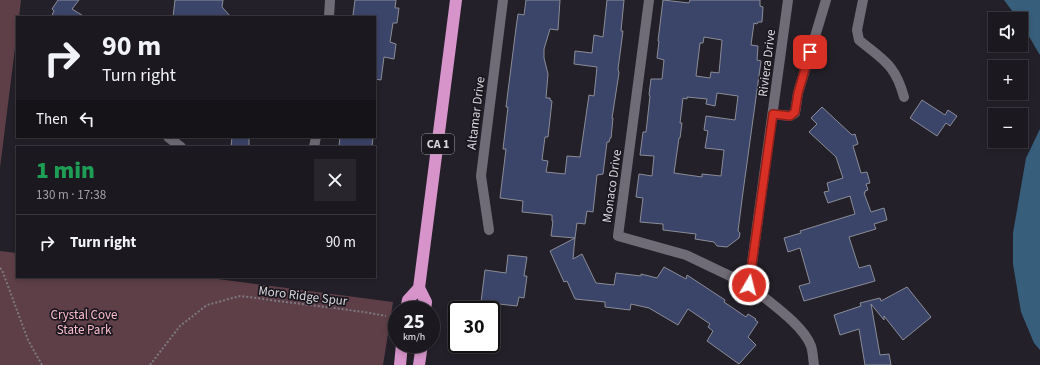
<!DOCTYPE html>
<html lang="en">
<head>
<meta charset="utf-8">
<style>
  body { margin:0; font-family:"Source Sans 3",sans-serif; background:#28252c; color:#f1f3f6; height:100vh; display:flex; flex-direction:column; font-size:15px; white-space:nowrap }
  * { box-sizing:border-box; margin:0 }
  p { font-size:13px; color:#a0a0a4 }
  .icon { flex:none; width:22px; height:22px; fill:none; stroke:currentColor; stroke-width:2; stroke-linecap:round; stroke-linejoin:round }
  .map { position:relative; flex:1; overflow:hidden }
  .panel { position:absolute; left:16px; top:146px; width:360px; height:132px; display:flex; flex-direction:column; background:#1b181f; border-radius:0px; box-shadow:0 2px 6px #0003,0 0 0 1px #39373d }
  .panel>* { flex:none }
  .hud { position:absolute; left:16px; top:16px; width:360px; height:122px; border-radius:0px; box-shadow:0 2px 6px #0003,0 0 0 1px #39373d; background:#1b181f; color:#f1f3f6; overflow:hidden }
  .buttons { position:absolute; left:988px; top:12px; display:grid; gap:8px }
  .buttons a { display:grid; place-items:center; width:40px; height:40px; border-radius:0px; background:#1b181f; box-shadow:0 2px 6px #0003,0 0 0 1px #39373d; font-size:20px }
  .speed { position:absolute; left:388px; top:301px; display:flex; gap:8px; font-size:20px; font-weight:700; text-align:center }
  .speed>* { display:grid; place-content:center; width:52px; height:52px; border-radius:50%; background:#1b181f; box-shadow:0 2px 6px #0003,0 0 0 1px #39373d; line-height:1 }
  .speed small { font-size:10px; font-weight:400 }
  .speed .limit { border:2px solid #111; border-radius:6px; background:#fff; color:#111 }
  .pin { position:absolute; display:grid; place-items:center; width:34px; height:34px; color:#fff; margin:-17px; border-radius:8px; box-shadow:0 2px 6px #0006 }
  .me { position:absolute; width:44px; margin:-22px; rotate:8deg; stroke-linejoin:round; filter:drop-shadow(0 0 3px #0008) }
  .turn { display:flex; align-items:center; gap:14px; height:84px; padding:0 20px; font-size:18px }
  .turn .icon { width:52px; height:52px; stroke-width:2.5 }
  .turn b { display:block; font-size:28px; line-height:34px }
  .then { display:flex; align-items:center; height:38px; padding:0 20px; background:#0003; gap:8px; font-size:15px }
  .round { display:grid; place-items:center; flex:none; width:42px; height:42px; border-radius:0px; background:#28252c }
  .headline { display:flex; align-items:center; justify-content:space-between; height:68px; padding:0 20px }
  h1 { font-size:24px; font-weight:800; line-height:30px; color:#1e9e55 }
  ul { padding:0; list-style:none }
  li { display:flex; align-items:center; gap:12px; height:56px; padding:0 20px; border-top:1px solid #39373d }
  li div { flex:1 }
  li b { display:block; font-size:15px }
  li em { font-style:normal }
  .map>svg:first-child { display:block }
  .green { fill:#5e3f47 }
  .water { fill:#375e7a }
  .building { fill:#3b4469; stroke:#8a8d98; fill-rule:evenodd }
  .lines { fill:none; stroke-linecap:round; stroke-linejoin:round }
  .path { stroke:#7c7981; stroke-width:2; stroke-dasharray:2 2; stroke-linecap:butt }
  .minor { stroke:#706c77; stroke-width:10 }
  .highway { stroke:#d694ca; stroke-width:12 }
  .route-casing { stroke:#8d1f18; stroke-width:10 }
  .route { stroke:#d93025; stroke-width:7 }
  .labels { text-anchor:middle; stroke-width:3.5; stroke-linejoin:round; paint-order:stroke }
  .shield { fill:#1a171f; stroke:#a09da4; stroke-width:1 }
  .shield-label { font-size:12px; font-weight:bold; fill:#d9d7dd }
  .street-label { font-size:13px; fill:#d9d7dd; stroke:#1a171f }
  .park-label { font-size:13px; fill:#fbbcca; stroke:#1a171f }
</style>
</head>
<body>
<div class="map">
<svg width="1040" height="365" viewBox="0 0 1040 365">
  <rect width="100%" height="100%" fill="#242029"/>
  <path class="green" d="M0,0h21l-2,17h-2v15l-17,136z
    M0,251l17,2v24h185l191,25 -10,63h-383z"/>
  <path class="water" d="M1004,0h36v55c-4,-7 -19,-31 -19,-36h-3z
    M1040,129v221l-6,-7 -13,-31 -8,-48v-31l13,-75z"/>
  <path class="building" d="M58,0h21l-7,9 13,8h-34l3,-6 -2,-2z
    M175,0h48l-1,7 9,10h-58z
    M355,0h41l-1,8h4l-2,15h-4l-3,19 6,2 -2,15 -10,-2 -3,23 -6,-1v-62h-13l-9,-2z
    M526,0h34l-2,30 -8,-1 -6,20v9l4,16 -2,24h4v2l2,1 -4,36h-3l-3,23 6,1 -2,11 19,2 2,-18 13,1 9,-62 5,1 3,-29 -23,-3 1,-13 17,2 2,-18 9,2 4,-37h17l-3,31h2l-5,38 1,4 -7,45h1l-2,20h-1l-1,4h-2l-4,32 -6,1 -4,37 -6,-1 -2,13 -8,-1 -2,15 -24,-2 2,-15h-1v-6l-30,-3 1,-11 -23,-3 6,-49h-3l5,-42h-2l10,-79 2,-14 6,1z
    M663,0l26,3 1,-3h70v6l3,1 -1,15h-4l-1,2 -3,-1 -3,22 7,1 -1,14 4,1 -18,131 -5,39 2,2 -1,5 -12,9 -10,-1 -3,-4 -19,-3 1,-5 -33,-4v-6l-23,-2 3,-24 -7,-1 3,-23 13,2 2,-20 -14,-1 3,-23h3l4,-36 -1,-1 2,-16h11l2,-19 -7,-2 2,-17h-1zM704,37l18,3 -3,33 -8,-1 -1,6 -14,-2 4,-33h3zM717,93l21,3 -3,24 -29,-4 -2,14 4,1 -3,17 19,2 -3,26 -19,-2v3l-28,-4 5,-35h1l2,-15h-2l3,-25 4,1v-2l20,2 -1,5 9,2z
    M922,100l23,15 3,-5 9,6 -7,10 -4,-3 -9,13 -27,-18z
    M822,107l30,28 3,-1 3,10 -5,2 8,27 6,-1 3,11 -4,1 2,6 -3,1v2h-1l7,19 13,-4 3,12 -13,4 2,5 -27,8 10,31 11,-3 5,16 -71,20 -5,-15 11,-3 -10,-35 -12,4 -4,-14 17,-5 -1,-2 55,-17 -5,-18 -22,7 -4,-11 5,-1 -2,-8 16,-5 -7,-21 -27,-25 8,-8 -6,-6z
    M232,137h17v10h-18z
    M340,137h33l-1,10 -33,-1z
    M575,238l-2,21 9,-5 14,29 18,2 2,-12 25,3v-2l16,4 7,-11 22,12 1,-4 38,25 -1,2 22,15 2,-3 8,5 -1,1 3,2 -10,15 8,8 -17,19 -32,-23 6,-10 -5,-4 2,-3 -22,-15 -10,16 -29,-17 -18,-4 -1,6 -25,-3v-5l-30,-3 -8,-18 -3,1 -14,-31z
    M508,255l19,2 -3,19h3l-3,22 -5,-1 -2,9 -36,-4 4,-32 21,3z
    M907,287l24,30 -1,1 -27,22 -19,-24v4l-13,-16 9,51 9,-1 2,11h-26l-6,-36 -19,6 -6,-20 27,-9 -1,-3 20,-5 1,3z"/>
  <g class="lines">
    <path class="path" d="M0,268l2,2 26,70 14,25
      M150,365l30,-39 27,-21 33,-9 124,16 22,4"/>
    <path class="minor" d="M649,0l-31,236 68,19 63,30
      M788,0l-39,285c18,16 54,39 62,61 2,6 2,13 3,19
      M863,0l-6,30 2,10c24,20 36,24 45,57
      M329,17l1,-17
      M773,114l17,2 5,-3 3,-20 28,-93
      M168,137l13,10
      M314,147l2,-10
      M489,230l-8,-54 22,-176"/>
    <path class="highway" d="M406,310l2,-10 11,-12
      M425,310l1,-8 -7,-14 37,-288
      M400,365l2,-21
      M419,365l3,-21"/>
  </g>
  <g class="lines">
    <g class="route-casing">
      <path id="route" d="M749,285l24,-171 17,2 5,-4 3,-19 12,-41"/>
    </g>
    <use href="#route" class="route"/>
  </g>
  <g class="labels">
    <rect class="shield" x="422" y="134" width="32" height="20" rx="3"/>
    <g class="shield-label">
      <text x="438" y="148">CA 1</text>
    </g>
    <g class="street-label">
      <text transform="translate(766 63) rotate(-83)" y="5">Riviera Drive</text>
      <text transform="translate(475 113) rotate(-83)" y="5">Altamar Drive</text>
      <text transform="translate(611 186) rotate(-82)" y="5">Monaco Drive</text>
      <text transform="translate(303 295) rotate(7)" y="5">Moro Ridge Spur</text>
    </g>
    <g class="park-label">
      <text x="84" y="319">Crystal Cove<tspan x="84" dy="15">State Park</tspan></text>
    </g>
  </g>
</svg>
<div class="buttons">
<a><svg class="icon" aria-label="sound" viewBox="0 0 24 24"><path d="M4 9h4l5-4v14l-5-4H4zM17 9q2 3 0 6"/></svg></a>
<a>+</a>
<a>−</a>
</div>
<div class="speed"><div>25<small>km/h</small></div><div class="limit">30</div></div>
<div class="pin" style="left:810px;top:52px;background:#d93025"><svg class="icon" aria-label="arrive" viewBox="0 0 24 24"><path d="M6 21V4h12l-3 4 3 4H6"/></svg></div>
<svg class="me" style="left:749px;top:285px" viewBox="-20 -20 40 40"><circle r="17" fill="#d93025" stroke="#fff" stroke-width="3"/><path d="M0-11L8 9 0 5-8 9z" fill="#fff"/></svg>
<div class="hud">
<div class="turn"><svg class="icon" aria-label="right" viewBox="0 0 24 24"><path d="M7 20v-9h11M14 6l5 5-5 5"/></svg><div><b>90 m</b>Turn right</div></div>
<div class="then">Then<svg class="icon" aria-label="left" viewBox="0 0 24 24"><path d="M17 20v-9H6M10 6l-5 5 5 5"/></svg></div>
</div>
<section class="panel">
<div class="headline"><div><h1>1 min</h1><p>130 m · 17:38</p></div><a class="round"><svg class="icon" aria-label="close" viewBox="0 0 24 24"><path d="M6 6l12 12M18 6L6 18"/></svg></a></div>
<ul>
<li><svg class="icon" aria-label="right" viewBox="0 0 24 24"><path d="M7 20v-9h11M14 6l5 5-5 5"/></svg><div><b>Turn right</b></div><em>90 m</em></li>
</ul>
</section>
</div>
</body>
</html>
